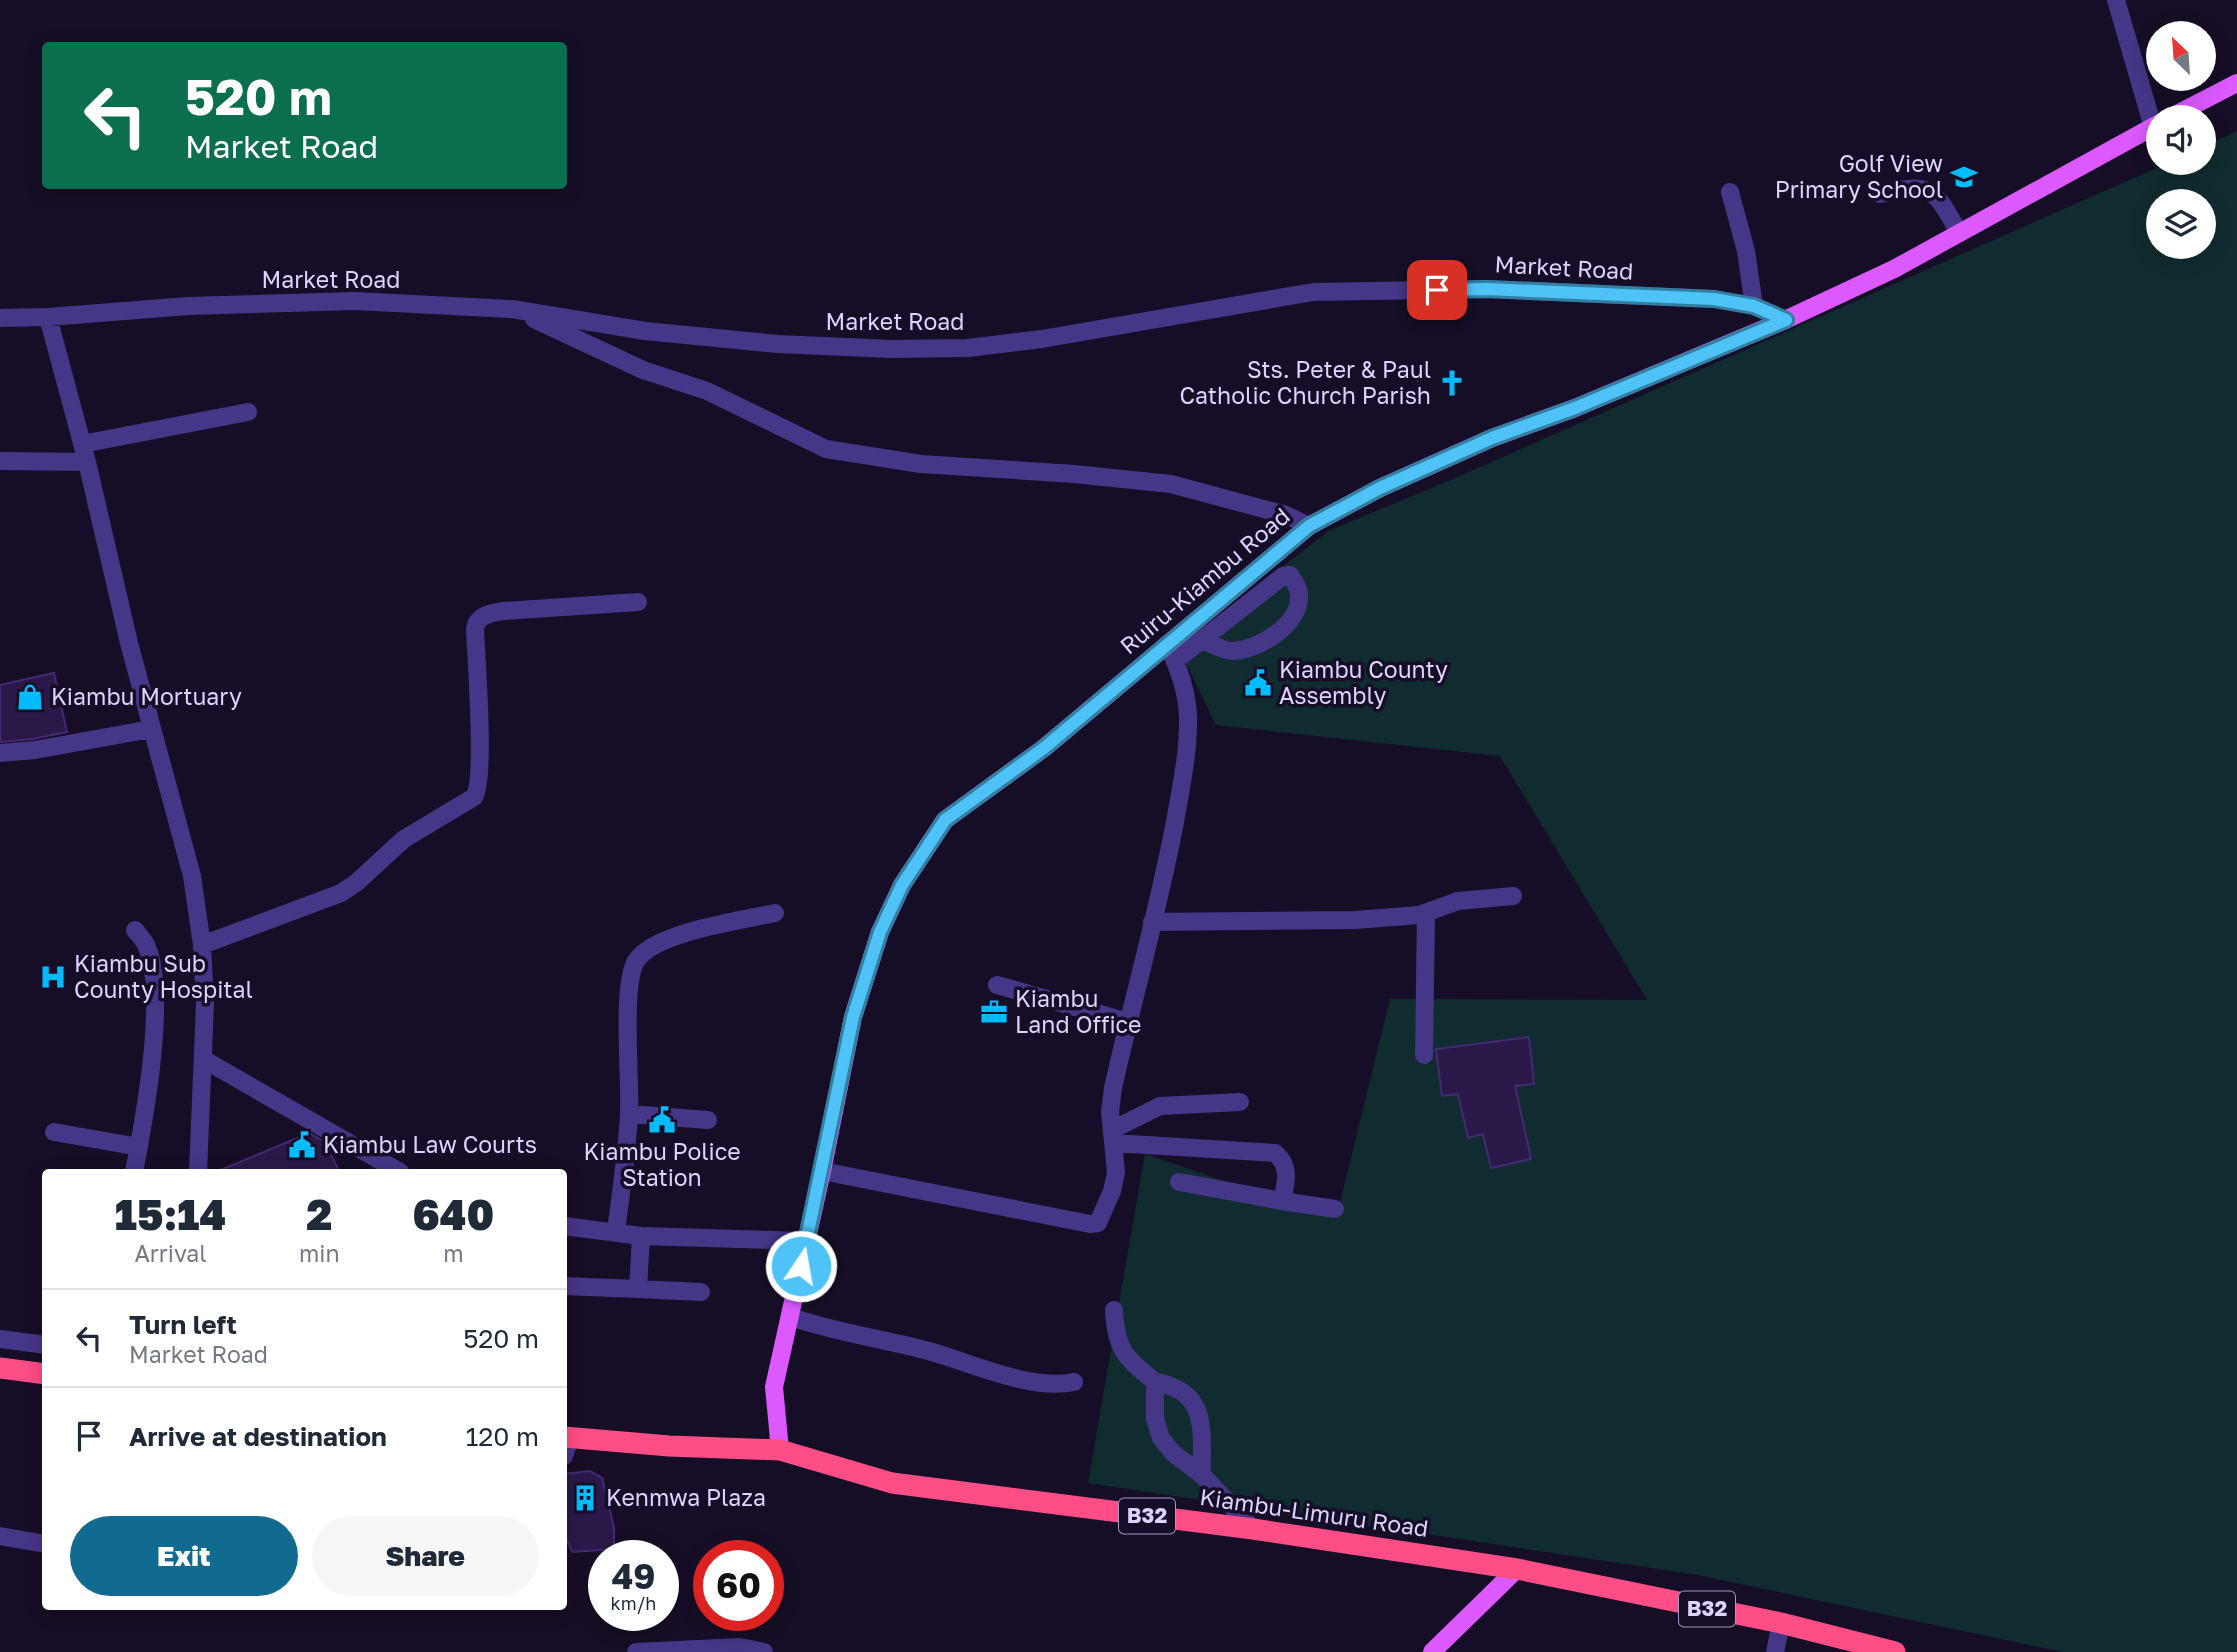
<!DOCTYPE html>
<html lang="en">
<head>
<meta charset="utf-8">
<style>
  body { margin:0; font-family:"Golos Text",sans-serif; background:#f6f6f7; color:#1f2937; height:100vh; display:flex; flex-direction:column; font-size:26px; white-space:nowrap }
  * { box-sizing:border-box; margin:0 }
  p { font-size:23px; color:#747a83 }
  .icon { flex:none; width:38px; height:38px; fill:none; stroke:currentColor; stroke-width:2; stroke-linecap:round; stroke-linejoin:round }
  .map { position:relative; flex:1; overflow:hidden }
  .sheet { position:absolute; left:42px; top:1169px; width:525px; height:441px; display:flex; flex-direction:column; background:#fff; border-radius:7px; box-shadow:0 4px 18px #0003 }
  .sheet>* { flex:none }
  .banner { position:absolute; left:42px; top:42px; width:525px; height:147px; border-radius:7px; box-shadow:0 4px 18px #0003; background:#0b6e4f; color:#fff; overflow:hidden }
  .needle { width:46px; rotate:335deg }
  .fabs { position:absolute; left:2146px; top:21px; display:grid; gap:14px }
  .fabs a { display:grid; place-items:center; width:70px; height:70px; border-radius:50%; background:#fff; box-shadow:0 4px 18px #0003; font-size:35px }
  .speed { position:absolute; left:588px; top:1540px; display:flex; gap:14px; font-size:35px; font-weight:700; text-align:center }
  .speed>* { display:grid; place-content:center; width:91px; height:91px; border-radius:50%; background:#fff; box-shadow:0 4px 18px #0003; line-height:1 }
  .speed small { font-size:18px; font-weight:400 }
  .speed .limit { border:10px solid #d22; background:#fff; color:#111 }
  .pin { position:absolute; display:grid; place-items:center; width:60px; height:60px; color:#fff; margin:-30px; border-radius:14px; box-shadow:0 4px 10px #0006 }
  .me { position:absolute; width:77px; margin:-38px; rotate:12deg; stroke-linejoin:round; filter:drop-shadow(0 0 5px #0008) }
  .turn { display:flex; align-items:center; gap:24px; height:147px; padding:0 28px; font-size:32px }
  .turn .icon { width:91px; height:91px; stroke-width:2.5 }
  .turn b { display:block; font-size:49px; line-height:60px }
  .eta { display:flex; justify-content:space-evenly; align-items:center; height:119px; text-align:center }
  .eta b { font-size:42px; font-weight:800; line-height:49px }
  .cta { display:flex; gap:14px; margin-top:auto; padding:14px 28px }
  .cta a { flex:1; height:80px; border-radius:42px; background:#116b90; color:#fff; font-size:28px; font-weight:800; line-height:80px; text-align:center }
  .cta a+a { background:#f6f6f7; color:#1f2937 }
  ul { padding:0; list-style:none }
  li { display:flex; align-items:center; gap:21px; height:98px; padding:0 28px; border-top:2px solid #e0e1e3 }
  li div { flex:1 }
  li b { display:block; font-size:26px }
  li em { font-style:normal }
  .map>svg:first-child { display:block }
  .green { fill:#102c30; fill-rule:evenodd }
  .building { fill:#2a1948; stroke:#442975; stroke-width:2 }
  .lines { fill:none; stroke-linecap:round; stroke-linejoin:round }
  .minor { stroke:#463687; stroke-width:18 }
  .major { stroke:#db59ff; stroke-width:18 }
  .highway { stroke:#ff4d86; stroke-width:21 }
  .route-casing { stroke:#337fa1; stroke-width:18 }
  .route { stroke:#4fc3f7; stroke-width:12 }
  .labels { text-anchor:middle; stroke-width:7; stroke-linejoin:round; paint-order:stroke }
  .shield { fill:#160e26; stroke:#a297be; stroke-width:2 }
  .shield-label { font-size:21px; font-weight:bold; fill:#ded2ff }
  .poi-label { font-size:23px; fill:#ded2ff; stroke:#160e26; text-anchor:start }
  .street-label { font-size:23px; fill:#ded2ff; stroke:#160e26 }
</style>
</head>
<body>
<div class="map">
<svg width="2237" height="1652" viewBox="0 0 2237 1652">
  <rect width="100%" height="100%" fill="#160e26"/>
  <path class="green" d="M2237,131v1521h-174l-365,-77 -610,-92 57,-329 191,65 54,-220 257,1 -147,-244 -284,-31 -38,-78 152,-117 123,-51 715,-316h35v-16zM2158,201h45v46h-45z"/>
  <path class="building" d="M54,673l13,59 -34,7 -33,3v-57z
    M1529,1037l5,47 -19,2 16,73 -40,9 -8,-34 -15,4 -10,-44 -16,2 -6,-47z
    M309,1133l14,8 17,31h-124z
    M590,1471l12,7 12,49v22l-42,3 -8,-19v-59z"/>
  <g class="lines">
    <path class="minor" d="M2116,0l37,127
      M1730,192l16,59 8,55
      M1880,194c52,-12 54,-6 79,39
      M48,317l39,145 42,181 63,233 10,69 3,58 -7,169
      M0,318l48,-1 140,-11 167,-5 157,8 133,22 133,13 113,5 77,-1 74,-9 271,-47 174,-3 228,10 39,7 31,14
      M534,319l109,51 64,21 119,58 95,15 153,10 97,10 115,31 23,11
      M82,444l166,-32
      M0,461l87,1
      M1175,661l108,-85 7,-1c4,6 9,13 9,20 2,29 -40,55 -66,56 -10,0 -21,-7 -30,-11
      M0,753l35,-3 116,-21
      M1152,922l203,-2 64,-5 39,-14 55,-5
      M202,945l139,-52 15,-10 48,-44 70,-42c12,-17 2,-140 1,-168 2,-14 16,-16 28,-18l135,-9
      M997,985l131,37
      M1424,1055l2,-142
      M203,1059l197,113
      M629,1114l79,6
      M1112,1130l48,-24 80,-4
      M54,1132l85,15
      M1114,1143l161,10c16,13 11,30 7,48l53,8
      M822,1171l268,53 8,-1 14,-32 4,-19 -6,-60 3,-24c20,-89 45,-177 62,-266 6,-35 14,-71 13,-106 -1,-25 -10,-50 -21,-72
      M134,1172c10,-51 35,-183 11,-229 -2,-4 -7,-9 -10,-13
      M1179,1182l103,19
      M564,1226l77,10 165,5
      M616,1231c5,-39 11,-78 13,-117 2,-33 -8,-128 7,-153 18,-29 107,-41 139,-48
      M641,1236l-3,53 63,3
      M564,1286l74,3
      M1114,1310c2,40 11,47 41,72v37l6,19 12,15 29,22 51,54
      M791,1317c46,16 94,22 141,35 42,12 100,39 142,30
      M0,1339l46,6
      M1155,1382c55,9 46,50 47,93
      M564,1456l6,-18
      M0,1536l46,8
      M636,1652l104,-5 24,5
      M1775,1652l6,-29"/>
    <path class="major" d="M2171,117l66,-34
      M780,1450l-6,-63 48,-216 31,-154 27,-85 22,-47 43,-65 99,-72 265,-222 71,-38 112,-50 83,-30 210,-88 109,-51 264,-145
      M1432,1652l85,-83"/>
    <path class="highway" d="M0,1368l46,6
      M564,1437l105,9 111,4 112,33 361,46 264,40 264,54 114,29"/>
  </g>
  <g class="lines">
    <g class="route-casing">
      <path id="route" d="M801,1266l52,-249 27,-85 22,-47 43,-65 99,-72 265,-222 71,-38 112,-50 83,-30 211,-88 -32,-14 -40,-7 -227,-10 -50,1"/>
    </g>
    <use href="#route" class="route"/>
  </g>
  <defs>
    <g id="school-bare" transform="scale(2.1)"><path d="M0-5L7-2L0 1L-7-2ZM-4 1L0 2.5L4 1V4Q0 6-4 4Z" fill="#00bcfd" stroke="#160e26" stroke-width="2.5" paint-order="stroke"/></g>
    <g id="church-bare" transform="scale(2.1)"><path d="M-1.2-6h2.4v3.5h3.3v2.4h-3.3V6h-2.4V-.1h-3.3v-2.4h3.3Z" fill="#00bcfd" stroke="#160e26" stroke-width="2.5" paint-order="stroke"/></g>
    <g id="civic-bare" transform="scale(2.1)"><path d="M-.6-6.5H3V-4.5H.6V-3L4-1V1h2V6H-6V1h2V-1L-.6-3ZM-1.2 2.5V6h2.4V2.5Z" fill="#00bcfd" stroke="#160e26" stroke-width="2.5" paint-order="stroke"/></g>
    <g id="shop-bare" transform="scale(2.1)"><path d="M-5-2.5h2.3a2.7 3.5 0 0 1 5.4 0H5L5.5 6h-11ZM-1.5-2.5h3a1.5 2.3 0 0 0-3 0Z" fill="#00bcfd" stroke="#160e26" stroke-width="2.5" paint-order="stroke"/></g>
    <g id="hospital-bare" transform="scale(2.1)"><path d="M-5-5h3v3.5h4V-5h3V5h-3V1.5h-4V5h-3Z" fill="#00bcfd" stroke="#160e26" stroke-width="2.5" paint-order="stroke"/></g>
    <g id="office-bare" transform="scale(2.1)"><path d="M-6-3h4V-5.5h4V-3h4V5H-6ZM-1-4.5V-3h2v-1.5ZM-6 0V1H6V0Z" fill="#00bcfd" stroke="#160e26" stroke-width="2.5" paint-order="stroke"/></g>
    <g id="building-bare" transform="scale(2.1)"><path d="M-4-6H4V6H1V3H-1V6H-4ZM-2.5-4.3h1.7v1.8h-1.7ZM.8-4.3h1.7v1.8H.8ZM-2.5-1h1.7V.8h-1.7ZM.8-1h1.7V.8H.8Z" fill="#00bcfd" stroke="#160e26" stroke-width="2.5" paint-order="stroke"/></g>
  </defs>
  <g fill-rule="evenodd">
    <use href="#school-bare" x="1964" y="177"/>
    <use href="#church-bare" x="1452" y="383"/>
    <use href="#civic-bare" x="1258" y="683"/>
    <use href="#shop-bare" x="30" y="697"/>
    <use href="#hospital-bare" x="53" y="977"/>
    <use href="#office-bare" x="994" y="1012"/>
    <use href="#civic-bare" x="662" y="1120"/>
    <use href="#civic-bare" x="302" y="1145"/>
    <use href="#building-bare" x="585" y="1498"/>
  </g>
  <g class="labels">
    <g class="shield">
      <rect x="1119" y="1498.5" width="56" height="35" rx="5"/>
      <rect x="1679" y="1591.5" width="56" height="35" rx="5"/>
    </g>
    <g class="shield-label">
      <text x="1147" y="1523">B32</text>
      <text x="1707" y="1616">B32</text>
    </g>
    <g class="poi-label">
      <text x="1943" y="172" text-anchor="end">Golf View<tspan x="1943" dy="26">Primary School</tspan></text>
      <text x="1431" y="378" text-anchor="end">Sts. Peter &amp; Paul<tspan x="1431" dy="26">Catholic Church Parish</tspan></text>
      <text x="1279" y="678">Kiambu County<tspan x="1279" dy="26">Assembly</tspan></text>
      <text x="51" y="705">Kiambu Mortuary</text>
      <text x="74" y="972">Kiambu Sub<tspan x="74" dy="26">County Hospital</tspan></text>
      <text x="1015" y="1007">Kiambu<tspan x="1015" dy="26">Land Office</tspan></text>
      <text x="323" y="1153">Kiambu Law Courts</text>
      <text x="662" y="1160" text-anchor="middle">Kiambu Police<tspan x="662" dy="26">Station</tspan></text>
      <text x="606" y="1506">Kenmwa Plaza</text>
    </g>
    <g class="street-label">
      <text transform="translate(1564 268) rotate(3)" y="8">Market Road</text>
      <text x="331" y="288">Market Road</text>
      <text x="895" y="330">Market Road</text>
      <text transform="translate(1205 581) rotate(-40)" y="8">Ruiru-Kiambu Road</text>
      <text transform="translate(1314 1513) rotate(8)" y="8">Kiambu-Limuru Road</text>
    </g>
  </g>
</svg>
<div class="fabs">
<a><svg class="needle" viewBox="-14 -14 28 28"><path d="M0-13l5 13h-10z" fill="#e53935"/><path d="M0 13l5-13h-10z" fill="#747a83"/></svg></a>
<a><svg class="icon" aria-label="sound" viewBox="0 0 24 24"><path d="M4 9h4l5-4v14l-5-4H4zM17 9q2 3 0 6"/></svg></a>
<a><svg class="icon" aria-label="layers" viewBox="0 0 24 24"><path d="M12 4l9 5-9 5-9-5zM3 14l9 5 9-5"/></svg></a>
</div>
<div class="speed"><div>49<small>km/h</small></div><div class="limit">60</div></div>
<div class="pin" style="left:1437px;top:290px;background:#d93025"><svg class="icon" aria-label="arrive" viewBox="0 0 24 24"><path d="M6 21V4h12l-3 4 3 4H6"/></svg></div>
<svg class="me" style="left:801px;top:1266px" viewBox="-20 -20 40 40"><circle r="17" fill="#4fc3f7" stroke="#fff" stroke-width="3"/><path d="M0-11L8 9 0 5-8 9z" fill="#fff"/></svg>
<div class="banner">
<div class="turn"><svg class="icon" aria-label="left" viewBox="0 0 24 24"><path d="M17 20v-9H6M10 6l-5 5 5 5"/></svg><div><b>520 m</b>Market Road</div></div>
</div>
<section class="sheet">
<div class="eta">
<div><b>15:14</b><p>Arrival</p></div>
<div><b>2</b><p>min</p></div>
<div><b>640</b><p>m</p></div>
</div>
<ul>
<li><svg class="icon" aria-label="left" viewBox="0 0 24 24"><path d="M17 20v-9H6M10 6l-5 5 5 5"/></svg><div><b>Turn left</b><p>Market Road</p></div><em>520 m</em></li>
<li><svg class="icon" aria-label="arrive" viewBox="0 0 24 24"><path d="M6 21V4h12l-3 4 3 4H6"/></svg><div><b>Arrive at destination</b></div><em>120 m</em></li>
</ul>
<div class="cta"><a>Exit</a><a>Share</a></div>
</section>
</div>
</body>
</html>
